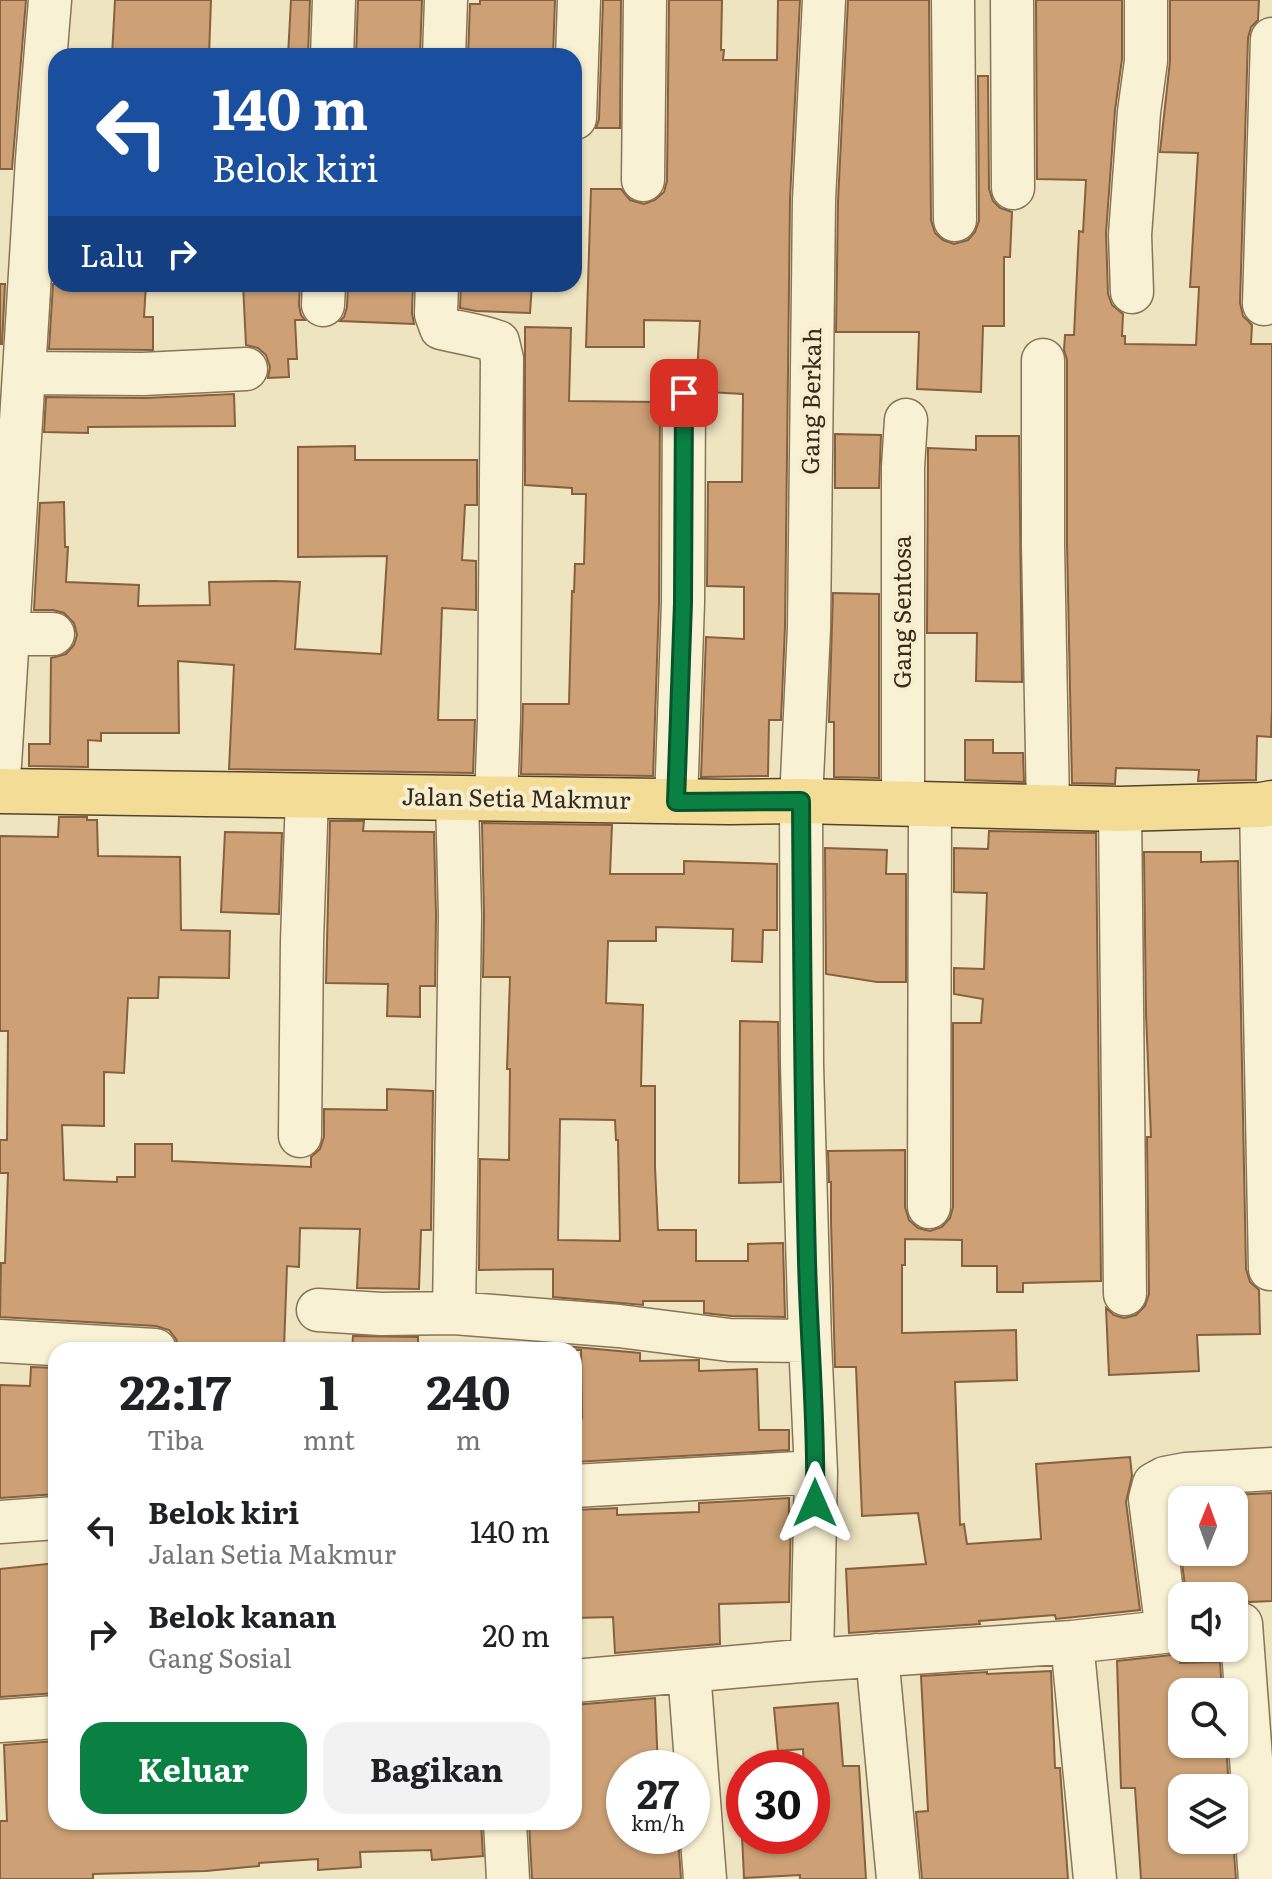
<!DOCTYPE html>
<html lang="id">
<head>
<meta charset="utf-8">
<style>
  body { margin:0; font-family:Literata,serif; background:#f2f2f2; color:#202124; height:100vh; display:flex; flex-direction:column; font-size:30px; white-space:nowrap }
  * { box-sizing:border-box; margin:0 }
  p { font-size:26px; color:#757577 }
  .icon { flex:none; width:44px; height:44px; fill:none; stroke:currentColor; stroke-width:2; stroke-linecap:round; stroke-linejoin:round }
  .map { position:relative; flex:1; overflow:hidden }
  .sheet { position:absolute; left:48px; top:1342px; width:534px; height:488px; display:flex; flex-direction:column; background:#fff; border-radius:24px; box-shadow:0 2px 6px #0004 }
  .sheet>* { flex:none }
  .banner { position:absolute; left:48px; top:48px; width:534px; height:244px; border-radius:24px; box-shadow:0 2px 6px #0004; background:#1a4fa0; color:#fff; overflow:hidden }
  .needle { width:52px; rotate:1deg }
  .buttons { position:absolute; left:1168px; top:1486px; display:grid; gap:16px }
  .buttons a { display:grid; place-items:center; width:80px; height:80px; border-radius:16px; background:#fff; box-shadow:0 2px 6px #0004; font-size:40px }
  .speed { position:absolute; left:606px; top:1750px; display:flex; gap:16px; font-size:40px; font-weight:700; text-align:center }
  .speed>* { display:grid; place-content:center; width:104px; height:104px; border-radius:50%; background:#fff; box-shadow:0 2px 6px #0004; line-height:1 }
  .speed small { font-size:20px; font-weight:400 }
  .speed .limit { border:12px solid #d22; background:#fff; color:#111 }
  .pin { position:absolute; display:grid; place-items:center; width:68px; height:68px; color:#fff; margin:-34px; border-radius:16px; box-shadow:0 4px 12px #0006 }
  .me { position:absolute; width:88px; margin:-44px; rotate:0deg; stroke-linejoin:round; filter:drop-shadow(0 0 6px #0008) }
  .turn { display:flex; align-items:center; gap:28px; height:168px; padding:0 32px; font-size:36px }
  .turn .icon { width:104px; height:104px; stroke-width:2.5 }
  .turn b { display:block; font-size:56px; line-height:68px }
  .then { display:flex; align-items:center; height:76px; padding:0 32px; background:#0003; gap:16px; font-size:30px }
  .eta { display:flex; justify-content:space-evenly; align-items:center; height:136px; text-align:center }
  .eta b { font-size:48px; font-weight:700; line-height:56px }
  .button { display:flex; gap:16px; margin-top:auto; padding:16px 32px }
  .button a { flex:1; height:92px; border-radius:24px; background:#0b8043; color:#fff; font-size:32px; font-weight:700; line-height:92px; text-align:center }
  .button a+a { background:#f2f2f2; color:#202124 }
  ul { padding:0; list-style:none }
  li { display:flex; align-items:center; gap:24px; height:104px; padding:0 32px }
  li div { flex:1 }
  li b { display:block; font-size:30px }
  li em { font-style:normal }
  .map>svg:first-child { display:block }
  .building { fill:#cda175; stroke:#87603d; stroke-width:2; fill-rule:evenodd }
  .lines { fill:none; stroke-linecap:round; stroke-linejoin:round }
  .minor-casing { stroke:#877558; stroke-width:45 }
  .major-casing { stroke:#55422c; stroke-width:47 }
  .minor { stroke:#f9f1d3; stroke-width:42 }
  .major { stroke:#f3dd96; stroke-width:44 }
  .route-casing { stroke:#07532c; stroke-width:20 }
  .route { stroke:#0b8043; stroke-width:14 }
  .labels { text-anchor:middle; stroke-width:8; stroke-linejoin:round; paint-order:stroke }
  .street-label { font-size:24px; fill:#372b1c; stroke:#f6eecf }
</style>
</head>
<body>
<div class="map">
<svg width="1272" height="1879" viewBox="0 0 1272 1879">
  <rect width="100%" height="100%" fill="#eee4c0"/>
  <path class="building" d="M0,0h26l-14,169h-12z
    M115,0h96l-2,56h-97z
    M291,0h19l-2,56h-20z
    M358,0h64l-2,56h-64z
    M480,0h75l-2,56h-85l2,-52h10z
    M603,0h18l-1,128h-24l3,-9z
    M669,0h53l-1,50h3l-1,10h54l1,-60h22l-10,199 -5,428 -4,93h-12l-1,56 -67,1 5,-140 38,2v-52l-37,-1 1,-104h34l1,-88 -35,-2 -3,-10 -8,-9 3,-52 -56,-1v27h-58l5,-158h30l9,11 14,4 11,-4 9,-8 3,-11z
    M848,0h81l2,220 4,13 8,7 11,4 14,-4 7,-8 4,-11 -1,-145h10l1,113 4,12 7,7 12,4 -2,45h-6v69h-21l-2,66 -64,-3 2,-57h-83l2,-131z
    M1036,0h86v59l-7,51 -9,123 2,61 4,11 11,9 -1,22h3v8l71,1 3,-58h-9l8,-134 -38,-1 10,-91v-61h89l-1,20 -7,7 -3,11 -8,265 3,13 9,9 -1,19h21v365l-1,28 -14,-1 -1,44 -58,1 1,-11 -83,-2 -1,16 -43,-1 -5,-239v-184l-3,-10 1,-15h9l5,-104 4,1 3,-52 -49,-1z
    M0,284h5l-3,60h-2z
    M53,284h93l-2,33h9v33l-104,-1z
    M243,284h57l-1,21 2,10 4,5h-10l2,39h-9l1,18 -21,1 2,-11 -4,-12 -8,-7 -12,-3z
    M348,284h65l-1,29 2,11 -74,-3 4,-4 3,-10z
    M461,284h71l-2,29 -54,-2 -16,-3z
    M525,327l46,1 -2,73 91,1 -1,201 -6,173 -132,-2 2,-70h46l3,-113 2,1 1,-28h9l2,-70h-14v-6l-47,-3z
    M234,394l1,32 -147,1v6l-44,-1 2,-35 98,1z
    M835,434l46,1 -2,53h-44z
    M976,436h43l3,246 -46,-1 1,-48h-50l1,-185 48,2z
    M355,446v14h122v45h-12l-3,55 14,1v49l-34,-2 -4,112h37l-2,53 -244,-4 5,-104 -56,-4 1,72h-78v8l-13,-1v27l-59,-1v-22h21l1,-86 15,-4 8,-9 3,-10 -3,-12 -10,-10 -11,-3h-19l6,-107 24,-1 1,45h3l-2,35 73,3 -1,21 72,-1 -1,-23 66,-1 25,1 -5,67 86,5 6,-98 -89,1v-110z
    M833,593l46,1v184l-45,-1v-55h-5z
    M965,740h28v13h30l1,29 -59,-2z
    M59,817h28v3h10l1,36 82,1 1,73 49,1 -1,47 -70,-1 -1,21h-30l-4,75 -20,-1v54l-42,-1 2,55 53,2v-5h18v-33h37v17l139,6v-10l9,-8 4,-12v-28l63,1v-21l46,2 -2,139h-10l-2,59 -62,-1 3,-59 -60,-1 -1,39 -12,-1 -3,82 -106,-2 -2,-7 -7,-9 -13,-4 -156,-9 1,-54h4l3,-90h-8v-33h7l1,-109h-8v-195l58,1z
    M330,821h34l-1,10 71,1 2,84 -1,70h-15v31l-33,-1 1,-32 -62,-1z
    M482,823l130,2 -2,49h74v-13l93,3v66h-14l-1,32 -30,-1 1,-32 -77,-2v14h-48l-2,62 37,2 -2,81h14v81l3,63h38v31h52v-17l35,-1 2,74 -54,-1 -27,-3v-12h-61v4l-90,-8v-28l-74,1 1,-111 29,1 1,-91h-3l3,-92h-27l1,-62zM560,1119l55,1 1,20h2l2,101 -62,-1z
    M989,831l107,2 5,448 -78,2v9h-26v-26h-35v-26l-57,-1v26h-3v68l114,-3 1,50 -62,2 5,143 4,-1 3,20 74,-5 -5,-75 94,-7 2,19 -6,26 14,108 -84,9 -1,-4 -76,6 1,3 -131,9 -3,-64 80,-5 -8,-51 -56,3 -6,-149h-21l-4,-146v-39h-2l-1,-31 77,-1v57l4,13 9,8 12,3 12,-4 8,-9 3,-11v-184h28l2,-24 -29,-5v-26l30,1 3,-76 -33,-1v-44l34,1z
    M225,832l57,1 -3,81 -58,-2z
    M825,848l62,2 -1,24h20v108h-29l-51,-8z
    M1144,852h57v10l37,-1 8,408 4,13 9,8 1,44 -63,1 2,36 -90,4 -3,-67 8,7 10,3 12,-3 9,-9 4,-12 -2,-157h4l-5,-123z
    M740,1021l38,1 3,160 -42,1z
    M353,1336l65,1v13h-66z
    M553,1345l87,8v8l59,-1v11l58,-2 2,61h30v20l-215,12v-44h8l-1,-68h-28z
    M31,1367l25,1v126l-56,4v-113l30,1z
    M1272,1493v108l-22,1 -11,-2 -1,-15 -53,1 -11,-85 8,-2v53h54l-2,-52 -2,-5z
    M789,1498v20h2l-2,84 -70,2 1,40 -105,9 -2,-36 -39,1v-108l43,-2v7l82,-3v-9z
    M56,1563v130l-56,4v-128z
    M1180,1654v9l40,-1 2,30h-40v52h44l3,44h-47v52h51l3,39h-95l-6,-91h-14l-4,-127z
    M1051,1671l4,97h5l8,111h-146l-6,-67 12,-1 -7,-135 66,-4v2z
    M655,1698l3,70h-34v68h54l3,43h-149l-3,-57h45v-117z
    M838,1703l5,63h16l7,113h-66v-4l-56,3 -2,-42h70v-68h-8l-1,-19 -25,2 -4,-43z
    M56,1741v81h425l2,34 -51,4 -1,-10 -71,2 1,15 -43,3v-11l-59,4v3l-53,5 -113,3v5h-93v-58h7l-3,-76z"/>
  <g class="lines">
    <g class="minor-casing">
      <path id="minor" d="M953,0l2,220
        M1012,0l1,188
        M332,56l2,-56
        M444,56l2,-56
        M575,118l4,-118
        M643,180l2,-180
        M437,284l-1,30 5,14c19,5 38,7 57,14l4,17 -3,361 -3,79
        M1132,292l-2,-57 9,-123 7,-51v-61
        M1264,304l8,-265
        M323,305l1,-21
        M1043,360v184l5,263
        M25,373l118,1 103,-5
        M8,634h45
        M0,765l37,-606 13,-159
        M676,802l7,-199 1,-210
        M903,804v-337l3,-47
        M1261,805l9,464
        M1120,809l5,485
        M300,1136l2,-195 5,-145
        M929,1207l1,-402
        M318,1310l63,4 73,-1 6,-397 -3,-118
        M454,1313l165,13 110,14 81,1
        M0,1341l155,9
        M574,1486l242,-14
        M0,1522l56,-4
        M1234,1625l7,-1 19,255
        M1167,1631l-17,-132 4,-15 11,-6 21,-4 86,-5
        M1072,1642l23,237
        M877,1655l21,224
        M812,1660l4,-188 -6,-131 -8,-276 -1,-264 8,-173 5,-428 10,-200
        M689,1671l16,208
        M574,1681l238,-21 260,-18 110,-12
        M0,1721l56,-4
        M505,1822l3,57"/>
    </g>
    <g class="major-casing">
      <path id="major" d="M0,791l729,11 72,-1 319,8 141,-4 11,-2"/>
    </g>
    <use href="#minor" class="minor"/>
    <use href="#major" class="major"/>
  </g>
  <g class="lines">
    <g class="route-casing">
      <path id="route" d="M684,393l-1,210 -7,199 125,-1c1,154 2,307 6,460 2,81 10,162 8,242"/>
    </g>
    <use href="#route" class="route"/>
  </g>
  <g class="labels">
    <g class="street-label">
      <text transform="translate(812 401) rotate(-89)" y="8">Gang Berkah</text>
      <text transform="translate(903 612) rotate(-90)" y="8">Gang Sentosa</text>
      <text transform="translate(516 799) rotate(1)" y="8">Jalan Setia Makmur</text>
    </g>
  </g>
</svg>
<div class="buttons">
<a><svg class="needle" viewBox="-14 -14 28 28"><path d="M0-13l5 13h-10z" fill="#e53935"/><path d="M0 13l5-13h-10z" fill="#757577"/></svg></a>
<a><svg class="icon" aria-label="sound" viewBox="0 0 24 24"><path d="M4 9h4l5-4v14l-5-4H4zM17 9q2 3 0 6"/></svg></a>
<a><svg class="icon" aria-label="search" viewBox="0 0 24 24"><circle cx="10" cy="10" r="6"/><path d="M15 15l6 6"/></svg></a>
<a><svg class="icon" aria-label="layers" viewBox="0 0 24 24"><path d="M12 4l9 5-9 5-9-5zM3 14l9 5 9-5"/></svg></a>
</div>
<div class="speed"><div>27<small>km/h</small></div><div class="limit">30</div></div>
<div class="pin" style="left:684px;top:393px;background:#d93025"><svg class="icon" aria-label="arrive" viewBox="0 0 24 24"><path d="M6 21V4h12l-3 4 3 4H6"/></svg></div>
<svg class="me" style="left:815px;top:1503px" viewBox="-20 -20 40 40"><path d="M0-17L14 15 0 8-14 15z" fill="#0b8043" stroke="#fff" stroke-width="4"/></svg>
<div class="banner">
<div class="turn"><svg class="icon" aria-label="left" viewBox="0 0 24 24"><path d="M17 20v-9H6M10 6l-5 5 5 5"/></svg><div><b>140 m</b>Belok kiri</div></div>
<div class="then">Lalu<svg class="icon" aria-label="right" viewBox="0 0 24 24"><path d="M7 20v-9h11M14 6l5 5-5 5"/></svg></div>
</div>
<section class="sheet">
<div class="eta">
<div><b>22:17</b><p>Tiba</p></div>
<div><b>1</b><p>mnt</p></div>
<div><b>240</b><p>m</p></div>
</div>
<ul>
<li><svg class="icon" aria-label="left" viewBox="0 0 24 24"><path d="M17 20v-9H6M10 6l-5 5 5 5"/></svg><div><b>Belok kiri</b><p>Jalan Setia Makmur</p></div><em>140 m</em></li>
<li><svg class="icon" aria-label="right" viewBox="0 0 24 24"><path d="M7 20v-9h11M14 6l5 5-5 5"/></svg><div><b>Belok kanan</b><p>Gang Sosial</p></div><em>20 m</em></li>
</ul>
<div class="button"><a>Keluar</a><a>Bagikan</a></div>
</section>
</div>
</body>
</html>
